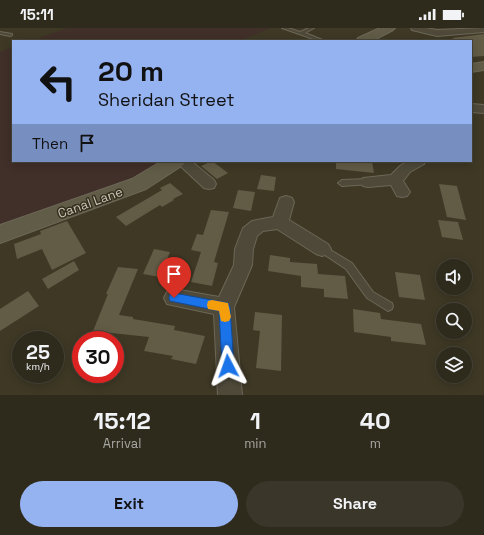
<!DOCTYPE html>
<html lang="en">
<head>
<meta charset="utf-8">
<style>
  body { margin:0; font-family:"Space Grotesk",sans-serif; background:#3a3629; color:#f1f3f6; height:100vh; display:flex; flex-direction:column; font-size:15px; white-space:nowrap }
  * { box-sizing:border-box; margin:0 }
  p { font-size:13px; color:#a7a7a3 }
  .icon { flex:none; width:22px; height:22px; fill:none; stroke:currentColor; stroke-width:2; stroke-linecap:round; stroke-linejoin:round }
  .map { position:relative; height:367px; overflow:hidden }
  .sheet { display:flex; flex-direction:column; background:#2e2a1c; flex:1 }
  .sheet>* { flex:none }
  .guide { position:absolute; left:12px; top:12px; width:460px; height:122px; border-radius:0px; box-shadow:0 2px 10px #0003,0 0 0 1px #49463b; background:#95b2f1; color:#111; overflow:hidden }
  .buttons { position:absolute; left:436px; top:231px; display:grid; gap:8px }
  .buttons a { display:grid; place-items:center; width:36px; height:36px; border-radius:50%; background:#2e2a1c; box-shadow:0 2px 10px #0003,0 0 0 1px #49463b; font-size:20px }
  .speed { position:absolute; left:12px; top:303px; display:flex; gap:8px; font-size:20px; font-weight:700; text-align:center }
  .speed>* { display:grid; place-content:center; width:52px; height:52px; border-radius:50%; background:#2e2a1c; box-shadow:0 2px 10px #0003,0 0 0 1px #49463b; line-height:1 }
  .speed small { font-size:10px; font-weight:400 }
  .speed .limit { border:6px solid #d22; background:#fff; color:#111 }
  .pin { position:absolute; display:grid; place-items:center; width:34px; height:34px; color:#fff; margin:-41px -17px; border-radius:50% 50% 50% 0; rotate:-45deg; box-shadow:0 0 4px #0007 }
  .pin .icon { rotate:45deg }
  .me { position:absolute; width:44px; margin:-22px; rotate:356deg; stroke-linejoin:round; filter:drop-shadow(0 0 3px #0008) }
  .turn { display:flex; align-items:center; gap:14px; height:84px; padding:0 20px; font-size:18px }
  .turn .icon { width:52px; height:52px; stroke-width:2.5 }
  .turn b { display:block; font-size:28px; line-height:34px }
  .then { display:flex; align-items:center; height:38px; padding:0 20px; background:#0003; gap:8px; font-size:15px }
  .eta { display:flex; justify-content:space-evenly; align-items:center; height:68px; text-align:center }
  .eta b { font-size:24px; font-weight:700; line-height:28px }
  .primary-button { display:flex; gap:8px; margin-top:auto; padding:8px 20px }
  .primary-button a { flex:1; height:46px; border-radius:24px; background:#95b2f1; color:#111; font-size:16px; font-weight:700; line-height:46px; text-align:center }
  .primary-button a+a { background:#3a3629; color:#f1f3f6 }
  .status { display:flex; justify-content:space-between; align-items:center; height:28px; padding:0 20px; background:#2e2a1c; direction:ltr }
  .status svg { height:11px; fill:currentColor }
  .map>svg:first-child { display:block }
  .green { fill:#412f29 }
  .building { fill:#625c46 }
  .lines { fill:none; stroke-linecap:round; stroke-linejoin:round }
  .lane-casing { stroke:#6c6757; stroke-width:2 }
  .street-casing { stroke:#6c6757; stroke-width:2 }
  .secondary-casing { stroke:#6c6757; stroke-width:2 }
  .lane { fill:#4e4939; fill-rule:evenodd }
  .street { fill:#4e4939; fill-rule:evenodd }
  .secondary { fill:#615c47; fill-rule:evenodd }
  .route { fill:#1a73e8; stroke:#114b97 }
  .slow { fill:#f59e0b }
  .labels { text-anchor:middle; stroke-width:3; stroke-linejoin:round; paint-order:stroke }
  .street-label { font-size:13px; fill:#c9c5b5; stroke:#332e1e }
</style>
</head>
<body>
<div class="status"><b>15:11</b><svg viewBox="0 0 49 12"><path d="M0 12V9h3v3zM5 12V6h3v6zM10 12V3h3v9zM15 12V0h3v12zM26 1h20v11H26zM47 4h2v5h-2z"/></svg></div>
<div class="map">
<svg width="484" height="367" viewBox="0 0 484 367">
  <rect width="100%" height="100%" fill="#3e3825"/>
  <path class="green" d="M68,0h202l-31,13h-208z
    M13,19v114h163l-176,73v-182z"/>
  <path class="building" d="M484,6v22l-13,1v-16h-14l-5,-3z
    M212,133l16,12 -11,6 -16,-13z
    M336,133h36l2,12 -38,-4z
    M261,147l15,2 -2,14 -17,-2z
    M170,155l13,11 -10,5 1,1 -12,7 -2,-2 -34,21 -10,-9 46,-27 -2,-2z
    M439,156l18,2 9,34 -19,-3z
    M238,162l17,2 -4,19 -18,-3z
    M211,182l18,2 -15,50 4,1 -6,23 -21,-4 10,-30 -10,-2 6,-16 6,1z
    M438,192l20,2 5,18 -21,-3z
    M67,193l19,32 -34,17 -10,-21 -25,10 -3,-15 27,-10 -1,-3z
    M154,221l16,3 -10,25 -17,-3z
    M270,227l20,3v4l27,2 1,10 27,2 3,23 -24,-2v-8l-23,-2v-11l-33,-5z
    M74,233l5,9 -31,19 -6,-10z
    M118,239l20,2 -19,46 14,2v2l42,7 -1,4 31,6 -9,28 -25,-5 2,-3 -29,-5 5,-14 -56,-6 15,-37h-2z
    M395,244l25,3 5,25 -26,-3z
    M28,263l11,15 -39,25v-22z
    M353,281l27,4 1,6 40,5 5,21 -35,-4v-4l-37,-5z
    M255,284l27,3 -1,56 -25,-3 4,-37 -7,-1z"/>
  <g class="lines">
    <g class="lane-casing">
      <path id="lane" d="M282,0h6l12,4 9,-4h5l-9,5 20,8h-6z
        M0,4l12,2v1l-2,1 -10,-2z
        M368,151l4,3 -1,2 -29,2 -4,-3 4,-3z
        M322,217l30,18 21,29 19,11 1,3 -1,3 -4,2 -21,-13 -21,-29 -27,-18 -1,-2 1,-2z"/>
    </g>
    <g class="street-casing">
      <path id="street" d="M411,0h15l11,2 47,-2v4l-47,4 -25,-6z
        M471,76l13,1v8l-13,-1z
        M175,133h16l23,19 2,4 -2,4 -5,1 -5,-1z
        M408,133h18l-2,3 -14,8 -7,9 7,11 -3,4 -5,1 -5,-1 -6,-11 -23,2 -5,-1 -2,-4 2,-4 28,-3 9,-9z
        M286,168l6,2 2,4 -5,18 39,24 3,5 -3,5 -6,2 -6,-2 -39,-25 -14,2 -6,5 -4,13 -1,16 -18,42 8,88h-24l-4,-81 -47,-10 -3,-6 3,-6 7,-3 45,8 15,-32 1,-16 8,-21 9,-7 21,-4 7,-19z"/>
    </g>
    <g class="secondary-casing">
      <path id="secondary" d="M380,0h15l-2,2 -21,11h-16l2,-3z
        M484,34v8l-13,2v-8z
        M162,133h24l-3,4 -37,24 -146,54v-18l132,-46z"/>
    </g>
    <use href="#lane" class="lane"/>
    <use href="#street" class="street"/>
    <use href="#secondary" class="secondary"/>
  </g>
  <path class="route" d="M174,265l54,10 2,4 4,59 -1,4 -5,2 -4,-2 -2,-4 -3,-55 -49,-10 -1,-3 1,-4z"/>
  <path class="slow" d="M212,272l16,3 3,14 -2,4 -4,1 -4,-1 -2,-10 -11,-2 -1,-4 1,-4z"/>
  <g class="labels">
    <g class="street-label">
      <text transform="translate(90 174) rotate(-20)" y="5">Canal Lane</text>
    </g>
  </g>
</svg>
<div class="buttons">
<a><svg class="icon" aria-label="sound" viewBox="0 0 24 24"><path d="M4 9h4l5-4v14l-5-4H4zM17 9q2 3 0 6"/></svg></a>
<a><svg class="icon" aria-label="search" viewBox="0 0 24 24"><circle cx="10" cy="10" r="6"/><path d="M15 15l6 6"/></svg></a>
<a><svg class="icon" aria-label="layers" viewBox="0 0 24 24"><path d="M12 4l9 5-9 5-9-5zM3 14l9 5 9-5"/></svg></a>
</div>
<div class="speed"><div>25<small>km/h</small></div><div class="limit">30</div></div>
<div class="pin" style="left:174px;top:270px;background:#d93025"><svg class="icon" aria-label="arrive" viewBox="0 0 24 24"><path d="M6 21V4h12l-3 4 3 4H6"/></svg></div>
<svg class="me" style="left:228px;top:338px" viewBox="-20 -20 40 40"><path d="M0-17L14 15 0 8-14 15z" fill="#1a73e8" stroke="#fff" stroke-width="4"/></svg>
<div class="guide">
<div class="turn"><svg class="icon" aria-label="left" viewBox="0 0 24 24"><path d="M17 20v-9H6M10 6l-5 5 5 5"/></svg><div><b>20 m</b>Sheridan Street</div></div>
<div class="then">Then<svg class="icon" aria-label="arrive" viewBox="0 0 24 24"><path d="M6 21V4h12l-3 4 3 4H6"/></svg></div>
</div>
</div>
<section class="sheet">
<div class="eta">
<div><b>15:12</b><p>Arrival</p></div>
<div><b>1</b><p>min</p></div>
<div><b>40</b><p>m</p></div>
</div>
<div class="primary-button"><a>Exit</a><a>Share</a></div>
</section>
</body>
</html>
